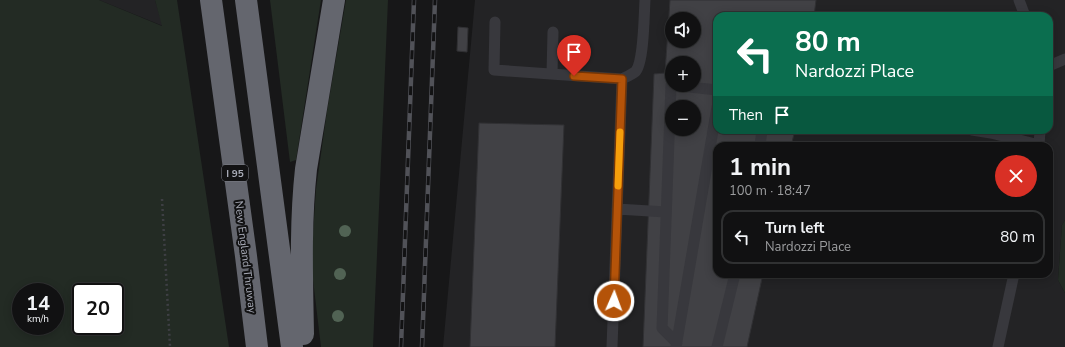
<!DOCTYPE html>
<html lang="en">
<head>
<meta charset="utf-8">
<style>
  body { margin:0; font-family:"Nunito Sans",sans-serif; background:#1a1a1b; color:#f1f3f6; height:100vh; display:flex; flex-direction:column; font-size:15px; white-space:nowrap }
  * { box-sizing:border-box; margin:0 }
  p { font-size:13px; color:#9c9d9f }
  .icon { flex:none; width:22px; height:22px; fill:none; stroke:currentColor; stroke-width:2; stroke-linecap:round; stroke-linejoin:round }
  .map { position:relative; flex:1; overflow:hidden }
  .drawer { position:absolute; left:713px; top:142px; width:340px; height:136px; display:flex; flex-direction:column; background:#111112; border-radius:12px; box-shadow:0 2px 10px #0003,0 0 0 1px #303132 }
  .drawer>* { flex:none }
  .guide { position:absolute; left:713px; top:12px; width:340px; height:122px; border-radius:12px; box-shadow:0 2px 10px #0003,0 0 0 1px #303132; background:#0b6e4f; color:#fff; overflow:hidden }
  .controls { position:absolute; left:665px; top:12px; display:grid; gap:8px }
  .controls a { display:grid; place-items:center; width:36px; height:36px; border-radius:50%; background:#111112; box-shadow:0 2px 10px #0003,0 0 0 1px #303132; font-size:20px }
  .speed { position:absolute; left:12px; top:283px; display:flex; gap:8px; font-size:20px; font-weight:700; text-align:center }
  .speed>* { display:grid; place-content:center; width:52px; height:52px; border-radius:50%; background:#111112; box-shadow:0 2px 10px #0003,0 0 0 1px #303132; line-height:1 }
  .speed small { font-size:10px; font-weight:400 }
  .speed .limit { border:2px solid #111; border-radius:6px; background:#fff; color:#111 }
  .pin { position:absolute; display:grid; place-items:center; width:34px; height:34px; color:#fff; margin:-41px -17px; border-radius:50% 50% 50% 0; rotate:-45deg; box-shadow:0 0 4px #0007 }
  .pin .icon { rotate:45deg }
  .me { position:absolute; width:44px; margin:-22px; rotate:2deg; stroke-linejoin:round; filter:drop-shadow(0 0 3px #0008) }
  .turn { display:flex; align-items:center; gap:14px; height:84px; padding:0 16px; font-size:18px }
  .turn .icon { width:52px; height:52px; stroke-width:2.5 }
  .turn b { display:block; font-size:28px; line-height:34px }
  .then { display:flex; align-items:center; height:38px; padding:0 16px; background:#0003; gap:8px; font-size:15px }
  .round { display:grid; place-items:center; flex:none; width:42px; height:42px; border-radius:21px; background:#1a1a1b }
  .head { display:flex; align-items:center; justify-content:space-between; height:68px; padding:0 16px }
  h1 { font-size:24px; font-weight:700; line-height:30px }
  ul { padding:0; list-style:none }
  li { display:flex; align-items:center; gap:12px; height:54px; margin:0 8px 6px; padding:0 8px; border:2px solid #303132; border-radius:12px }
  li div { flex:1 }
  li b { display:block; font-size:15px }
  li em { font-style:normal }
  .map>svg:first-child { display:block }
  .built { fill:#232325; fill-rule:evenodd }
  .green { fill:#232b24; fill-rule:evenodd }
  .building { fill:#414145; stroke:#313134; fill-rule:evenodd }
  .lines { fill:none; stroke-linecap:round; stroke-linejoin:round }
  .path { stroke:#3e3f44; stroke-width:2.5; stroke-dasharray:2 3; stroke-linecap:butt }
  .lane { stroke:#38383d; stroke-width:11 }
  .highway { stroke:#64666e; stroke-width:22 }
  .rail-casing { stroke:#515258; stroke-width:4.5 }
  .rail { stroke:#121213; stroke-width:3; stroke-dasharray:9; stroke-linecap:butt }
  .tree { fill:#516354 }
  .route-casing { stroke:#753606; stroke-width:10 }
  .route { stroke:#b45309; stroke-width:7 }
  .slow { stroke:#f59e0b; stroke-width:7 }
  .labels { text-anchor:middle; stroke-width:4; stroke-linejoin:round; paint-order:stroke }
  .shield { fill:#121213; stroke:#7c7e86; stroke-width:1 }
  .shield-label { font-size:10px; font-weight:bold; fill:#a9acb8 }
  .street-label { font-size:11px; fill:#a9acb8; stroke:#121213 }
</style>
</head>
<body>
<div class="map">
<svg width="1065" height="347" viewBox="0 0 1065 347">
  <rect width="100%" height="100%" fill="#171718"/>
  <path class="built" d="M99,0h56l8,26z
    M475,0h590v220l-3,5 -4,55 7,13v54h-622zM717,16h332v114h-332zM672,19h22v22h-22zM672,63h22v22h-22zM672,107h22v22h-22zM717,146h332v128h-332z"/>
  <path class="green" d="M0,0h99l63,26 -7,-26h22l52,347h-229zM21,292h34v34h-34zM81,292h34v34h-34z
    M270,0h51l-25,160 -6,2z
    M346,0h42l-15,347h-52l-10,-84 5,-74 11,-78z
    M1065,220v73l-7,-13 4,-55z"/>
  <path class="building" d="M670,0h146l-2,16h-97v114h78l-4,16h-74v128h46l-16,73h-104l11,-273 11,-1zM672,19h22v22h-22zM672,63h22v22h-22zM672,107h22v22h-22z
    M458,27l10,1 -1,24 -10,-1z
    M479,123l85,2 -9,222h-85z"/>
  <g class="lines">
    <path class="path" d="M162,199l8,148"/>
    <path class="lane" d="M1019,0l6,16
      M495,22l-1,48 128,9c4,-2 11,-5 14,-8 8,-11 8,-56 9,-71
      M1049,66l16,-7
      M552,74l1,-42
      M972,130l19,3 48,12
      M760,146l2,-16
      M1039,146l1,-16
      M617,209l49,3
      M677,343l-15,-15 9,-243 46,5
      M612,347l10,-268
      M676,347l41,-240
      M717,347l18,-73
      M998,347l16,-73"/>
    <path class="highway" d="M211,0l35,256 11,91
      M246,0l46,347
      M303,334c-1,-56 -3,-110 3,-165l28,-169"/>
    <g class="rail-casing">
      <path id="rail" d="M401,347l13,-347
        M422,347l13,-347"/>
    </g>
    <use href="#rail" class="rail"/>
  </g>
  <g class="tree">
    <circle cx="345" cy="231" r="6"/>
    <circle cx="340" cy="274" r="6"/>
    <circle cx="338" cy="316" r="6"/>
  </g>
  <g class="lines">
    <g class="route-casing">
      <path id="route" d="M574,76l48,3 -8,222"/>
    </g>
    <use href="#route" class="route"/>
    <path class="slow" d="M618,186l2,-54"/>
  </g>
  <g class="labels">
    <rect class="shield" x="222" y="165" width="26" height="16" rx="3"/>
    <g class="shield-label">
      <text x="235" y="177">I 95</text>
    </g>
    <g class="street-label">
      <text transform="translate(246 257) rotate(83)" y="4">New England Thruway</text>
    </g>
  </g>
</svg>
<div class="controls">
<a><svg class="icon" aria-label="sound" viewBox="0 0 24 24"><path d="M4 9h4l5-4v14l-5-4H4zM17 9q2 3 0 6"/></svg></a>
<a>+</a>
<a>−</a>
</div>
<div class="speed"><div>14<small>km/h</small></div><div class="limit">20</div></div>
<div class="pin" style="left:574px;top:76px;background:#d93025"><svg class="icon" aria-label="arrive" viewBox="0 0 24 24"><path d="M6 21V4h12l-3 4 3 4H6"/></svg></div>
<svg class="me" style="left:614px;top:301px" viewBox="-20 -20 40 40"><circle r="17" fill="#b45309" stroke="#fff" stroke-width="3"/><path d="M0-11L8 9 0 5-8 9z" fill="#fff"/></svg>
<div class="guide">
<div class="turn"><svg class="icon" aria-label="left" viewBox="0 0 24 24"><path d="M17 20v-9H6M10 6l-5 5 5 5"/></svg><div><b>80 m</b>Nardozzi Place</div></div>
<div class="then">Then<svg class="icon" aria-label="arrive" viewBox="0 0 24 24"><path d="M6 21V4h12l-3 4 3 4H6"/></svg></div>
</div>
<section class="drawer">
<div class="head"><div><h1>1 min</h1><p>100 m · 18:47</p></div><a class="round" style="background:#d93025;color:#fff"><svg class="icon" aria-label="close" viewBox="0 0 24 24"><path d="M6 6l12 12M18 6L6 18"/></svg></a></div>
<ul>
<li><svg class="icon" aria-label="left" viewBox="0 0 24 24"><path d="M17 20v-9H6M10 6l-5 5 5 5"/></svg><div><b>Turn left</b><p>Nardozzi Place</p></div><em>80 m</em></li>
</ul>
</section>
</div>
</body>
</html>
